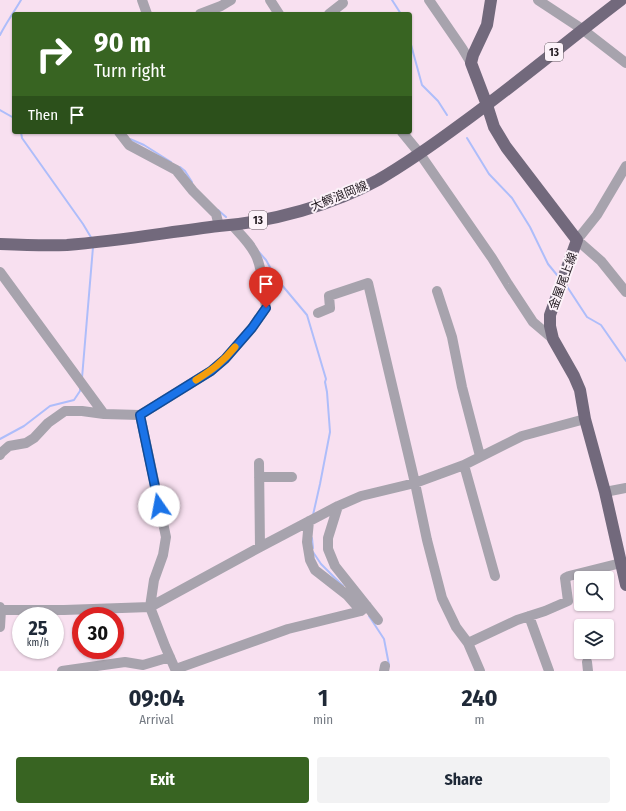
<!DOCTYPE html>
<html lang="en">
<head>
<meta charset="utf-8">
<style>
  body { margin:0; font-family:"Fira Sans Condensed","Noto Sans JP",sans-serif; background:#f2f2f3; color:#1f2937; height:100vh; display:flex; flex-direction:column; font-size:15px; white-space:nowrap }
  * { box-sizing:border-box; margin:0 }
  p { font-size:13px; color:#747a83 }
  .icon { flex:none; width:22px; height:22px; fill:none; stroke:currentColor; stroke-width:2; stroke-linecap:round; stroke-linejoin:round }
  .map { position:relative; height:671px; overflow:hidden }
  .sheet { display:flex; flex-direction:column; background:#fff; flex:1 }
  .sheet>* { flex:none }
  .top-card { position:absolute; left:12px; top:12px; width:400px; height:122px; border-radius:4px; box-shadow:0 1px 3px #0004; background:#386422; color:#fff; overflow:hidden }
  .buttons { position:absolute; left:574px; top:571px; display:grid; gap:8px }
  .buttons a { display:grid; place-items:center; width:40px; height:40px; border-radius:4px; background:#fff; box-shadow:0 1px 3px #0004; font-size:20px }
  .speed { position:absolute; left:12px; top:607px; display:flex; gap:8px; font-size:20px; font-weight:700; text-align:center }
  .speed>* { display:grid; place-content:center; width:52px; height:52px; border-radius:50%; background:#fff; box-shadow:0 1px 3px #0004; line-height:1 }
  .speed small { font-size:10px; font-weight:400 }
  .speed .limit { border:6px solid #d22; background:#fff; color:#111 }
  .pin { position:absolute; display:grid; place-items:center; width:34px; height:34px; color:#fff; margin:-41px -17px; border-radius:50% 50% 50% 0; rotate:-45deg; box-shadow:0 0 4px #0007 }
  .pin .icon { rotate:45deg }
  .me { position:absolute; width:44px; margin:-22px; rotate:348deg; stroke-linejoin:round; filter:drop-shadow(0 0 3px #0008) }
  .turn { display:flex; align-items:center; gap:14px; height:84px; padding:0 16px; font-size:18px }
  .turn .icon { width:52px; height:52px; stroke-width:2.5 }
  .turn b { display:block; font-size:28px; line-height:34px }
  .then { display:flex; align-items:center; height:38px; padding:0 16px; background:#0003; gap:8px; font-size:15px }
  .eta { display:flex; justify-content:space-evenly; align-items:center; height:68px; text-align:center }
  .eta b { font-size:24px; font-weight:700; line-height:28px }
  .action { display:flex; gap:8px; margin-top:auto; padding:8px 16px }
  .action a { flex:1; height:46px; border-radius:4px; background:#386422; color:#fff; font-size:16px; font-weight:700; line-height:46px; text-align:center }
  .action a+a { background:#f2f2f3; color:#1f2937 }
  .map>svg:first-child { display:block }
  .lines { fill:none; stroke-linecap:round; stroke-linejoin:round }
  .stream { stroke:#aebdfa; stroke-width:2 }
  .minor { stroke:#a7a3ad; stroke-width:10 }
  .major { stroke:#72697c; stroke-width:12 }
  .route-casing { stroke:#114b97; stroke-width:10 }
  .route { stroke:#1a73e8; stroke-width:7 }
  .slow { stroke:#f59e0b; stroke-width:7 }
  .labels { text-anchor:middle; stroke-width:4; stroke-linejoin:round; paint-order:stroke }
  .shield { fill:#fcf2f9; stroke:#61595f; stroke-width:1 }
  .shield-label { font-size:11px; font-weight:bold; fill:#1f171d }
  .street-label { font-size:12px; fill:#1f171d; stroke:#fcf2f9 }
</style>
</head>
<body>
<div class="map">
<svg width="626" height="671" viewBox="0 0 626 671">
  <rect width="100%" height="100%" fill="#f8e0f0"/>
  <g class="lines">
    <path class="stream" d="M392,0l9,14
      M0,35c6,-12 14,-23 21,-35
      M410,41l12,44 16,16 9,14
      M0,110l14,8
      M21,132l1,6 61,86 9,15
      M467,138l22,36 23,24 18,29 18,37 9,11
      M130,139l14,6 27,17
      M180,167l5,4 7,11
      M218,210l8,7
      M258,251l8,9 10,18 31,37 19,64 -1,3 2,10 3,40 -10,52 -7,31
      M566,285l21,32 14,8 25,36
      M82,378l11,-131
      M0,439l24,-13 26,-20 24,-6 6,-9v-3
      M312,538l1,10
      M313,552l8,12 22,22
      M369,616l15,23 5,26"/>
    <path class="minor" d="M142,0l5,14
      M270,0l9,14
      M429,0l33,48 9,15
      M538,0l44,29 44,34
      M200,14l21,-8 10,-6
      M329,14l14,-11
      M119,132l10,13 47,25 17,21 23,23 3,12
      M402,132l18,22 72,104 16,26 25,38 20,17
      M626,166l-29,49 -20,25 24,21 25,31
      M0,272l104,142 36,1 71,-44 14,-12 27,-31 14,-20c-2,-16 -3,-35 -9,-50 -5,-13 -16,-23 -25,-33
      M437,291l15,46 10,50 18,69
      M318,313l12,-5 -1,-12 39,-13 47,200 12,57 15,58 14,29 12,16 12,28
      M140,415l26,122 -3,18 -9,25 -4,27 15,39 11,25
      M0,455l1,-2 8,-7 17,-3 8,-5 14,-15 17,-12h17l22,3
      M259,463l1,84
      M464,465l31,111
      M259,477h33
      M605,492l21,-4
      M338,506l-10,32v11l7,17 43,54
      M309,521l-2,21 3,18 5,10 32,25 14,16
      M0,607l1,3 -1,17
      M1,610h63l86,-3 110,-60 78,-41 23,-10 54,-13 49,-18 58,-29 63,-17
      M529,616l20,55
      M468,643l49,-23 28,-9 23,-10 -3,-23 4,-2 52,-13
      M587,662l1,9
      M176,669l112,-40 73,-18 6,-5
      M62,671l63,-9 18,3 27,-8
      M384,671l1,-5"/>
    <path class="major" d="M491,0l-4,25 -14,30 -2,8 16,42 7,22 12,20 71,93 -27,75v11l3,13 21,37 6,14 5,29 20,73 21,93
      M0,244c22,1 45,2 67,1 51,-4 102,-13 152,-19 52,-4 114,-21 159,-46 29,-17 56,-36 83,-56 54,-39 106,-83 160,-124"/>
  </g>
  <g class="lines">
    <g class="route-casing">
      <path id="route" d="M159,506l-19,-91 71,-44 14,-12 27,-31 14,-20"/>
    </g>
    <use href="#route" class="route"/>
    <path class="slow" d="M196,380c16,-10 27,-18 39,-33"/>
  </g>
  <g class="labels">
    <g class="shield">
      <rect x="545" y="43" width="18" height="18" rx="3"/>
      <rect x="249" y="211" width="18" height="18" rx="3"/>
    </g>
    <g class="shield-label">
      <text x="554" y="56">13</text>
      <text x="258" y="224">13</text>
    </g>
    <g class="street-label">
      <text transform="translate(339 196) rotate(-22)" y="4">大鰐浪岡線</text>
      <text transform="translate(563 281) rotate(-70)" y="4">金屋尾上線</text>
    </g>
  </g>
</svg>
<div class="buttons">
<a><svg class="icon" aria-label="search" viewBox="0 0 24 24"><circle cx="10" cy="10" r="6"/><path d="M15 15l6 6"/></svg></a>
<a><svg class="icon" aria-label="layers" viewBox="0 0 24 24"><path d="M12 4l9 5-9 5-9-5zM3 14l9 5 9-5"/></svg></a>
</div>
<div class="speed"><div>25<small>km/h</small></div><div class="limit">30</div></div>
<div class="pin" style="left:266px;top:308px;background:#d93025"><svg class="icon" aria-label="arrive" viewBox="0 0 24 24"><path d="M6 21V4h12l-3 4 3 4H6"/></svg></div>
<svg class="me" style="left:159px;top:506px" viewBox="-20 -20 40 40"><circle r="19" fill="#fff"/><path d="M0-13L10 11 0 6-10 11z" fill="#1a73e8"/></svg>
<div class="top-card">
<div class="turn"><svg class="icon" aria-label="right" viewBox="0 0 24 24"><path d="M7 20v-9h11M14 6l5 5-5 5"/></svg><div><b>90 m</b>Turn right</div></div>
<div class="then">Then<svg class="icon" aria-label="arrive" viewBox="0 0 24 24"><path d="M6 21V4h12l-3 4 3 4H6"/></svg></div>
</div>
</div>
<section class="sheet">
<div class="eta">
<div><b>09:04</b><p>Arrival</p></div>
<div><b>1</b><p>min</p></div>
<div><b>240</b><p>m</p></div>
</div>
<div class="action"><a>Exit</a><a>Share</a></div>
</section>
</body>
</html>
